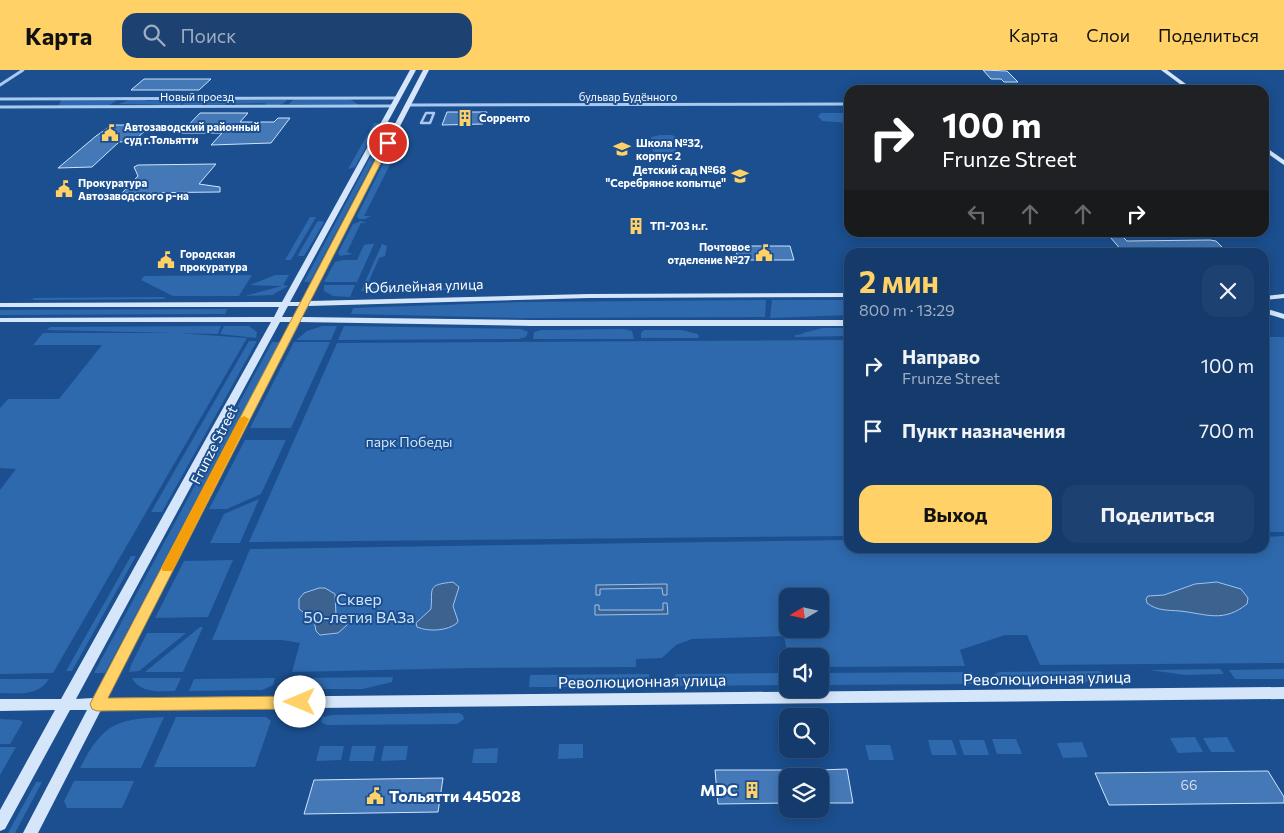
<!DOCTYPE html>
<html lang="ru">
<head>
<meta charset="utf-8">
<style>
  body { margin:0; font-family:Commissioner,sans-serif; background:#1d4271; color:#f1f3f6; height:100vh; display:flex; flex-direction:column; font-size:19px; white-space:nowrap }
  * { box-sizing:border-box; margin:0 }
  p { font-size:16px; color:#9dadc1 }
  .icon { flex:none; width:28px; height:28px; fill:none; stroke:currentColor; stroke-width:2; stroke-linecap:round; stroke-linejoin:round }
  .map { position:relative; flex:1; overflow:hidden }
  .sheet { position:absolute; left:844px; top:178px; width:425px; height:305px; display:flex; flex-direction:column; background:#143b6b; border-radius:15px; box-shadow:0 2px 12px #0003,0 0 0 1px #33557e }
  .sheet>* { flex:none }
  .top-card { position:absolute; left:844px; top:15px; width:425px; height:152px; border-radius:15px; box-shadow:0 2px 12px #0003,0 0 0 1px #33557e; background:#202124; color:#fff; overflow:hidden }
  .needle { width:32px; rotate:261deg }
  .controls { position:absolute; left:779px; top:518px; display:grid; gap:10px }
  .controls a { display:grid; place-items:center; width:50px; height:50px; border-radius:10px; background:#143b6b; box-shadow:0 2px 12px #0003,0 0 0 1px #33557e; font-size:25px }
  .pin { position:absolute; display:grid; place-items:center; width:42px; height:42px; color:#fff; margin:-21px; border:2px solid #fff; border-radius:50%; box-shadow:0 1px 5px #0007 }
  .me { position:absolute; width:55px; margin:-28px; rotate:270deg; stroke-linejoin:round; filter:drop-shadow(0 0 4px #0008) }
  .turn { display:flex; align-items:center; gap:18px; height:105px; padding:0 15px; font-size:22px }
  .turn .icon { width:65px; height:65px; stroke-width:2.5 }
  .turn b { display:block; font-size:35px; line-height:42px }
  .lanes { display:flex; align-items:center; height:48px; padding:0 15px; background:#0003; justify-content:center; gap:25px; direction:ltr }
  .lanes .off { opacity:.35 }
  .round { display:grid; place-items:center; flex:none; width:52px; height:52px; border-radius:15px; background:#1d4271 }
  .overview { display:flex; align-items:center; justify-content:space-between; height:85px; padding:0 15px }
  h1 { font-size:30px; font-weight:700; line-height:38px; color:#ffd166 }
  .primary-button { display:flex; gap:10px; margin-top:auto; padding:10px 15px }
  .primary-button a { flex:1; height:58px; border-radius:15px; background:#ffd166; color:#111; font-size:20px; font-weight:700; line-height:58px; text-align:center }
  .primary-button a+a { background:#1d4271; color:#f1f3f6 }
  ul { padding:0; list-style:none }
  li { display:flex; align-items:center; gap:15px; height:65px; padding:0 15px }
  li div { flex:1 }
  li b { display:block; font-size:19px }
  li em { font-style:normal }
  header { display:flex; align-items:center; gap:30px; box-sizing:border-box; height:70px; padding:0 25px; background:#ffd166; color:#111 }
  header strong { font-size:24px }
  nav { display:flex; gap:28px; margin-inline-start:auto; font-size:18px }
  .search { width:350px; height:45px; background:#1d4271; display:flex; align-items:center; gap:12px; box-sizing:border-box; padding:0 18px; border-radius:15px; color:#9dadc1; font-size:19px }
  .map>svg:first-child { display:block }
  .green { fill:#2e69ad; fill-rule:evenodd }
  .water { fill:#3c6290; stroke:#9cc4f0 }
  .building { fill:#4478b7; stroke:#cfe3fa }
  .lines { fill:none; stroke-linecap:round; stroke-linejoin:round }
  .pedestrian { stroke:#a9c9ee; stroke-width:2.5 }
  .minor { stroke:#a9c9ee; stroke-width:3 }
  .secondary { fill:#d6e6fa; fill-rule:evenodd }
  .route { fill:#ffd166; stroke:#a68842 }
  .slow { fill:#f59e0b }
  .labels { text-anchor:middle; stroke-width:4; stroke-linejoin:round; paint-order:stroke }
  .far-street-label { font-size:11px; fill:#fff; stroke:#1b4f8f }
  .far-poi-label { font-size:11px; font-weight:bold; fill:#fff; stroke:#1b4f8f; text-anchor:start }
  .street-label { font-size:14px; fill:#fff; stroke:#1b4f8f }
  .park-label { font-size:14px; fill:#cfe3fa; stroke:#1b4f8f }
  .near-number-label { font-size:14px; fill:#d0dded }
  .near-park-label { font-size:16px; fill:#cfe3fa; stroke:#1b4f8f }
  .near-street-label { font-size:16px; fill:#fff; stroke:#1b4f8f }
  .near-poi-label { font-size:16px; font-weight:bold; fill:#fff; stroke:#1b4f8f; text-anchor:end }
</style>
</head>
<body>
<header>
<strong>Карта</strong>
<div class="search"><svg class="icon" aria-label="search" viewBox="0 0 24 24"><circle cx="10" cy="10" r="6"/><path d="M15 15l6 6"/></svg>Поиск</div>
<nav><a>Карта</a><a>Слои</a><a>Поделиться</a></nav>
</header>
<div class="map">
<svg width="1284" height="763" viewBox="0 0 1284 763">
  <rect width="100%" height="100%" fill="#1b4f8f"/>
  <path class="green" d="M150,29l-5,2 40,-2 -5,6 -61,-1 10,-4z
    M188,29l99,1c-5,7 -13,5 -21,5l-1,-2 -83,2z
    M294,29h56l9,6 -70,-1z
    M61,30h54l1,1 -8,5h-49z
    M821,43h28v10l-27,-2 -4,-5z
    M374,53h5l-24,44 -7,2z
    M660,65h12l4,2v16l-17,2 -6,-2 -2,-16z
    M396,74l4,1 -36,71h7l-6,3h-6l-2,-3 35,-70z
    M372,84h5l-67,128h-6z
    M310,147h6l-25,43h-6z
    M320,151l4,1 -20,34h-5l-1,-1 19,-33z
    M361,151l6,2h-6l-14,29 6,2 -13,2 -2,-3 15,-29z
    M368,174h6l-17,38h-33l11,-20 8,-2h14l7,-15z
    M382,174l5,2 -2,10 -6,2 -13,30h79l4,-4 2,1 -3,5 -87,1z
    M252,205l-13,21h-66l-32,-16 3,-4z
    M275,205h14l-6,10 5,1 -16,9 -27,1 37,-10 -32,-1z
    M324,215h31l-5,12 -17,-1 -9,-5z
    M163,227l3,2 -132,1 -2,-2z
    M766,230l-1,17 -245,1 -169,-4 2,-6 168,-6z
    M772,230h76l1,15 -79,3z
    M227,239l-2,5 -225,1v-5z
    M221,256l-3,8 -171,-4 3,-3z
    M224,256h25l8,6 -1,6 -36,-4z
    M322,256h15l-6,14h-35l11,-9z
    M344,256l177,3 7,3 -2,5 -8,2 -180,1z
    M823,258h26v8l-54,1v-2l8,-1v-1z
    M624,259l8,2 2,8h-101l1,-7 7,-2z
    M644,260h37l17,4 1,4h-58v-5z
    M43,263h135l69,5 -194,335 -53,1v-184l16,-21 -16,-1v-60l8,-9h51l43,-54h-69z
    M1264,267h20v195h-20z
    M849,270v196l-600,6 88,-199z
    M249,271h8l-95,171h-11z
    M272,272h8l-175,331h-11z
    M294,272h36l-39,86h-41z
    M245,370h41l-25,54 -34,15h-18z
    M259,429l-19,44h-30l14,-29z
    M1284,466v127l-244,2 -13,-30h-22l-45,15 5,16 -145,1v-11h-32l-4,-20 -92,3 -16,6 -14,13 -26,1v8l-166,1 -178,4 8,-29 -18,-3h-70l38,-91 599,-9v8h415v-11zM788,526h32v33h-32z
    M131,486h5l-64,115h-6z
    M233,490l-25,57 -53,1 29,-57z
    M200,557h3l-20,45h-38z
    M147,563h39l-47,38 -10,1 2,-7z
    M1220,599l4,5 -39,1 -35,-5z
    M1284,599v10h-49l-6,-9z
    M1100,601l4,5 -18,6 -86,1 -4,-2 -3,-6 6,-3z
    M971,602l7,7 -3,5 -155,1v-12z
    M787,603v12l-110,1 -5,-6 4,-6z
    M649,604v6l-12,7h-108l1,-12z
    M393,607l-1,5 -29,7h-64l-6,-2 -2,-4 2,-5z
    M132,608h49l-6,13c-16,0 -34,3 -43,-13z
    M275,608l-2,7 -11,5 -73,1 5,-12z
    M0,609h49c-11,18 -31,14 -49,14z
    M459,643l4,2 1,4 -7,5 -130,1 -6,-3 1,-5 11,-2z
    M164,647l-23,51h-61c23,-44 35,-49 84,-51z
    M176,647h90l5,4 -16,46h-101z
    M0,649l19,1 4,2 -13,22h-10z
    M1195,667l8,15 -25,1 -8,-15z
    M1227,667l8,15h-24l-8,-14z
    M992,669h24l6,15h-25z
    M928,670h24l5,15h-25z
    M959,670h25l5,15h-25z
    M1082,672l6,15 -25,1 -6,-15z
    M559,674h24v14l-25,1z
    M865,675h25l4,15h-25z
    M320,676h24l-3,14 -25,1z
    M352,676h24l-3,15h-24z
    M384,676h24l-2,14 -25,1z
    M0,677h16l-16,28z
    M498,678l-1,15h-25l2,-14z
    M74,711h60l-12,27h-55l-3,-7z
    M36,712h6l-27,51h-7z"/>
  <path class="water" d="M453,512l6,5 -6,19 5,15 -1,2c-9,8 -29,9 -40,4l-1,-4 15,-14c2,-21 -5,-24 22,-27z
    M1217,512l24,7 7,9 -1,6c-24,19 -40,10 -67,7 -12,-1 -23,0 -33,-8l-1,-4 2,-3 16,-1 31,-11z
    M667,514v11h-4l-1,-7 -62,1v6h-4v-10z
    M319,518h6l10,6 1,21 10,5 1,5 -9,8 -18,2 -4,-4 -2,-11 -15,-11v-10l5,-6z
    M663,533h4l1,11 -73,1v-10h4v5h64z"/>
  <path class="building" d="M983,0l24,1 11,11h-14l-3,-3h-10z
    M144,9h67l-12,11h-68z
    M447,42h40l-4,12 -41,1z
    M200,43h48l-8,9h34l4,-4h12l-19,25 -60,2 11,-12h-41z
    M112,55h39l-17,16 -15,1 -27,25 -34,1 38,-32z
    M216,94l-17,20 21,3v5l-98,1 16,-17 -4,-9 4,-2z
    M1110,167h13l4,4 83,-1 6,1 11,11h-104z
    M735,176h55l4,14h-56z
    M847,699l6,34h-33v-33z
    M715,700h73v33l-70,1z
    M1268,701l16,26v6l-175,2 -14,-32z
    M443,708l-5,34 -134,2 10,-34z"/>
  <g class="lines">
    <path class="pedestrian" d="M426,43h8l-4,10h-9z"/>
    <path class="minor" d="M0,15l23,-15
      M0,29l398,-1
      M408,35l441,-1
      M0,37l394,-1"/>
    <path class="secondary" d="M410,0h6l-126,232h12l121,-232h6l-119,231 279,-7 260,-1v4l-260,1 -281,8 -6,11 230,3h317v6h-317l-232,-4 -193,376 1177,-11v12l-1183,11 -63,123h-15l64,-123h-17l-65,119 -5,2v-21l55,-100 -55,1v-12h61l210,-377h-271v-4l274,-1 5,-10h-279v-4l282,-1zM288,236h11l-5,11h-12zM280,252h11l-198,376 -17,1z
      M1161,0h6l27,20h-6z
      M1264,76l20,14v5l-20,-14z
      M1284,224v4l-20,2v-4z
      M1264,238l20,6v5l-20,-6z"/>
  </g>
  <path class="route" d="M385,71l6,2 -283,555 192,-2 6,2 2,4 -2,5 -6,2 -203,2 -5,-2 -2,-5 2,-4z"/>
  <path class="slow" d="M244,346l5,3 -75,149 -2,3h-9l-2,-3 78,-149z"/>
  <defs>
    <g id="building-bare" transform="scale(1.35)"><path d="M-4-6H4V6H1V3H-1V6H-4ZM-2.5-4.3h1.7v1.8h-1.7ZM.8-4.3h1.7v1.8H.8ZM-2.5-1h1.7V.8h-1.7ZM.8-1h1.7V.8H.8Z" fill="#ffd166" stroke="#1b4f8f" stroke-width="2.5" paint-order="stroke"/></g>
    <g id="civic-bare" transform="scale(1.35)"><path d="M-.6-6.5H3V-4.5H.6V-3L4-1V1h2V6H-6V1h2V-1L-.6-3ZM-1.2 2.5V6h2.4V2.5Z" fill="#ffd166" stroke="#1b4f8f" stroke-width="2.5" paint-order="stroke"/></g>
    <g id="school-bare" transform="scale(1.35)"><path d="M0-5L7-2L0 1L-7-2ZM-4 1L0 2.5L4 1V4Q0 6-4 4Z" fill="#ffd166" stroke="#1b4f8f" stroke-width="2.5" paint-order="stroke"/></g>
  </defs>
  <g fill-rule="evenodd">
    <use href="#building-bare" x="465" y="48"/>
    <use href="#civic-bare" x="110" y="63"/>
    <use href="#school-bare" x="622" y="79"/>
    <use href="#school-bare" x="740" y="106"/>
    <use href="#civic-bare" x="64" y="119"/>
    <use href="#building-bare" x="636" y="156"/>
    <use href="#civic-bare" x="764" y="183"/>
    <use href="#civic-bare" x="166" y="190"/>
    <use href="#building-bare" x="752" y="720"/>
    <use href="#civic-bare" x="375" y="726"/>
  </g>
  <g class="labels">
    <g class="far-street-label">
      <text x="197" y="31">Новый проезд</text>
      <text x="628" y="31">бульвар Будённого</text>
    </g>
    <g class="far-poi-label">
      <text x="479" y="52">Сорренто</text>
      <text x="124" y="61">Автозаводский районный<tspan x="124" dy="13">суд г.Тольятти</tspan></text>
      <text x="636" y="77">Школа №32,<tspan x="636" dy="13">корпус 2</tspan></text>
      <text x="726" y="104" text-anchor="end">Детский сад №68<tspan x="726" dy="13">"Серебряное копытце"</tspan></text>
      <text x="78" y="117">Прокуратура<tspan x="78" dy="13">Автозаводского р-на</tspan></text>
      <text x="650" y="160">ТП-703 н.г.</text>
      <text x="750" y="181" text-anchor="end">Почтовое<tspan x="750" dy="13">отделение №27</tspan></text>
      <text x="180" y="188">Городская<tspan x="180" dy="13">прокуратура</tspan></text>
    </g>
    <g class="street-label">
      <text transform="translate(424 216) rotate(-2)" y="5">Юбилейная улица</text>
      <text transform="translate(214 375) rotate(-63)" y="5">Frunze Street</text>
    </g>
    <g class="park-label">
      <text x="409" y="377">парк Победы</text>
    </g>
    <g class="near-number-label">
      <text x="1189" y="720">66</text>
    </g>
    <g class="near-park-label">
      <text x="359" y="535">Сквер<tspan x="359" dy="18">50-летия ВАЗа</tspan></text>
    </g>
    <g class="near-street-label">
      <text transform="translate(1047 608) rotate(-1)" y="6">Революционная улица</text>
      <text transform="translate(642 611) rotate(-1)" y="6">Революционная улица</text>
    </g>
    <g class="near-poi-label">
      <text x="738" y="726">MDC</text>
      <text x="389" y="732" text-anchor="start">Тольятти 445028</text>
    </g>
  </g>
</svg>
<div class="controls">
<a><svg class="needle" viewBox="-14 -14 28 28"><path d="M0-13l5 13h-10z" fill="#e53935"/><path d="M0 13l5-13h-10z" fill="#9dadc1"/></svg></a>
<a><svg class="icon" aria-label="sound" viewBox="0 0 24 24"><path d="M4 9h4l5-4v14l-5-4H4zM17 9q2 3 0 6"/></svg></a>
<a><svg class="icon" aria-label="search" viewBox="0 0 24 24"><circle cx="10" cy="10" r="6"/><path d="M15 15l6 6"/></svg></a>
<a><svg class="icon" aria-label="layers" viewBox="0 0 24 24"><path d="M12 4l9 5-9 5-9-5zM3 14l9 5 9-5"/></svg></a>
</div>
<div class="pin" style="left:388px;top:73px;background:#d93025"><svg class="icon" aria-label="arrive" viewBox="0 0 24 24"><path d="M6 21V4h12l-3 4 3 4H6"/></svg></div>
<svg class="me" style="left:300px;top:632px" viewBox="-20 -20 40 40"><circle r="19" fill="#fff"/><path d="M0-13L10 11 0 6-10 11z" fill="#ffd166"/></svg>
<div class="top-card">
<div class="turn"><svg class="icon" aria-label="right" viewBox="0 0 24 24"><path d="M7 20v-9h11M14 6l5 5-5 5"/></svg><div><b>100 m</b>Frunze Street</div></div>
<div class="lanes"><svg class="icon off" aria-label="left" viewBox="0 0 24 24"><path d="M17 20v-9H6M10 6l-5 5 5 5"/></svg><svg class="icon off" aria-label="ahead" viewBox="0 0 24 24"><path d="M12 20V5M6 11l6-6 6 6"/></svg><svg class="icon off" aria-label="ahead" viewBox="0 0 24 24"><path d="M12 20V5M6 11l6-6 6 6"/></svg><svg class="icon" aria-label="right" viewBox="0 0 24 24"><path d="M7 20v-9h11M14 6l5 5-5 5"/></svg></div>
</div>
<section class="sheet">
<div class="overview"><div><h1>2 мин</h1><p>800 m · 13:29</p></div><a class="round"><svg class="icon" aria-label="close" viewBox="0 0 24 24"><path d="M6 6l12 12M18 6L6 18"/></svg></a></div>
<ul>
<li><svg class="icon" aria-label="right" viewBox="0 0 24 24"><path d="M7 20v-9h11M14 6l5 5-5 5"/></svg><div><b>Направо</b><p>Frunze Street</p></div><em>100 m</em></li>
<li><svg class="icon" aria-label="arrive" viewBox="0 0 24 24"><path d="M6 21V4h12l-3 4 3 4H6"/></svg><div><b>Пункт назначения</b></div><em>700 m</em></li>
</ul>
<div class="primary-button"><a>Выход</a><a>Поделиться</a></div>
</section>
</div>
</body>
</html>
